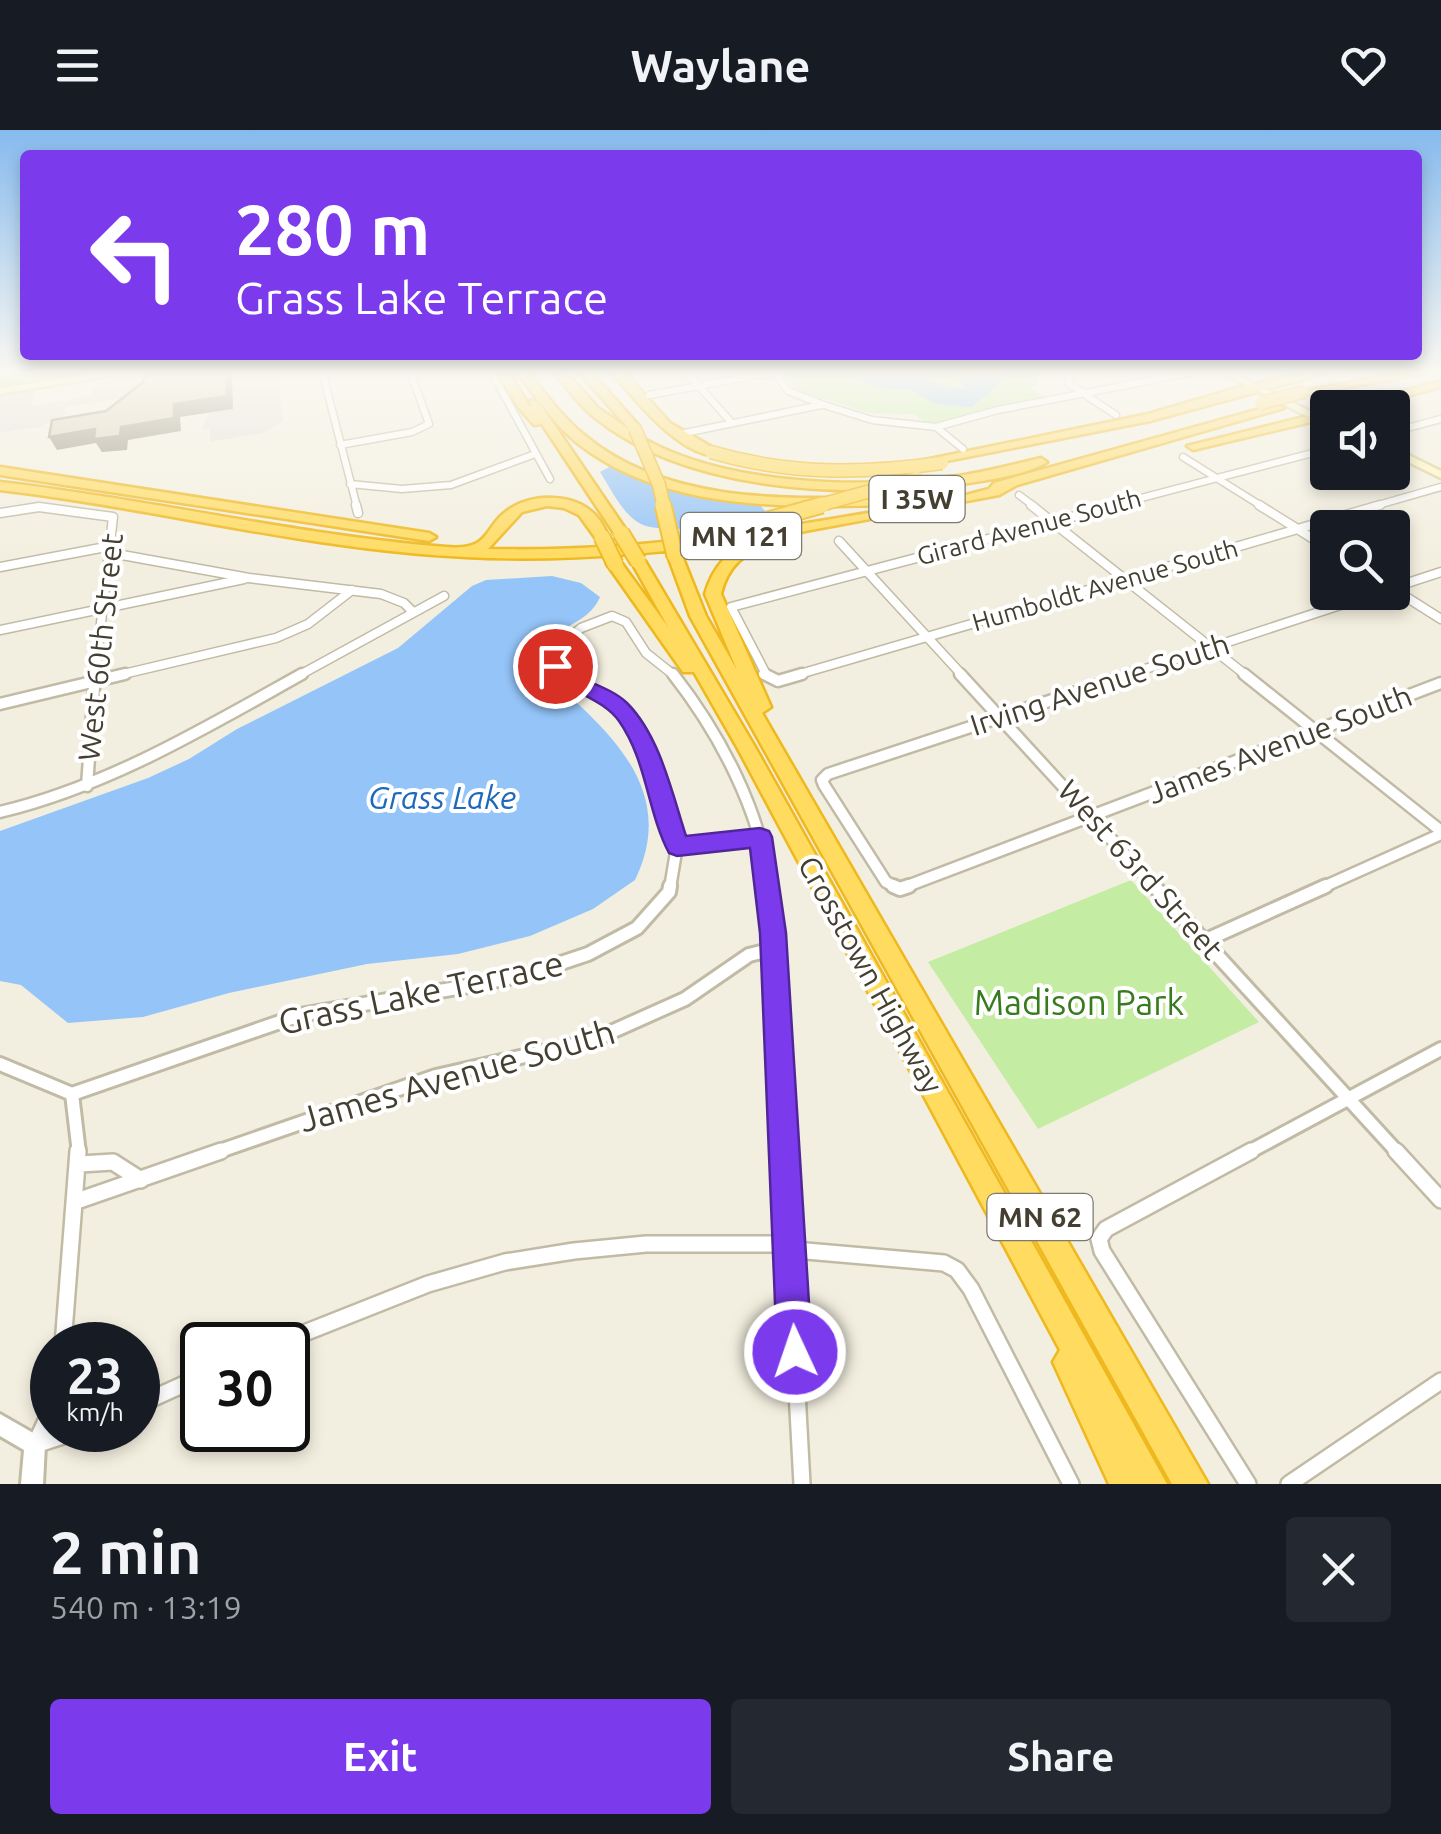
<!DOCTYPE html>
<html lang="en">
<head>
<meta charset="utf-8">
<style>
  body { margin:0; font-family:Ubuntu,sans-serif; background:#242831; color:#f1f3f6; height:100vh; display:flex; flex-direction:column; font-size:38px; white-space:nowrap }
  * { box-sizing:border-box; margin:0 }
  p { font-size:32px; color:#9ea1a6 }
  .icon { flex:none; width:55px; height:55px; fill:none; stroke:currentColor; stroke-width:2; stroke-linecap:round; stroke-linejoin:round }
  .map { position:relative; height:1354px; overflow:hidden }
  .details { display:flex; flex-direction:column; background:#171b24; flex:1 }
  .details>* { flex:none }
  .guide { position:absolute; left:20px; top:20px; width:1402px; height:210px; border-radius:10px; box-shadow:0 5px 15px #0003; background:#7c3aed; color:#fff; overflow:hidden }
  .buttons { position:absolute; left:1310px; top:260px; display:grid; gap:20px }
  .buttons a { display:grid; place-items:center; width:100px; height:100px; border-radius:10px; background:#171b24; box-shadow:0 5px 15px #0003; font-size:50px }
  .speed { position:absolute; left:30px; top:1192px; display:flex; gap:20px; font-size:50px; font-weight:700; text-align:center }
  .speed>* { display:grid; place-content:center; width:130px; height:130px; border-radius:50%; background:#171b24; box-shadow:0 5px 15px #0003; line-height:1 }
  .speed small { font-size:25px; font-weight:400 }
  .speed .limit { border:5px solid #111; border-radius:15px; background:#fff; color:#111 }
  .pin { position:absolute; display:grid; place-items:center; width:85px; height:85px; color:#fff; margin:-42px; border:5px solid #fff; border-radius:50%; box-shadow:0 2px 10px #0007 }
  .me { position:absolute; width:110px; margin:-55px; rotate:357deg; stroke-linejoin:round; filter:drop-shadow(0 0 8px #0008) }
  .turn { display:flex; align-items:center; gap:35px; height:210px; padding:0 50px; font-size:45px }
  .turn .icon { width:130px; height:130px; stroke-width:2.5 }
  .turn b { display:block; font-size:70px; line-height:85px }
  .round { display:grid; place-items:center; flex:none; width:105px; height:105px; border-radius:10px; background:#242831 }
  .headline { display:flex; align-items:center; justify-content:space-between; height:170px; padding:0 50px }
  h1 { font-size:60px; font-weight:700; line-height:75px }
  .action { display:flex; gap:20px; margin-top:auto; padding:20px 50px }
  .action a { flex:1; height:115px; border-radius:10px; background:#7c3aed; color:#fff; font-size:40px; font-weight:700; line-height:115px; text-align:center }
  .action a+a { background:#242831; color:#f1f3f6 }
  header { display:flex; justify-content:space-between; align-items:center; height:130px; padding:0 50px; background:#171b24; font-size:45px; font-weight:700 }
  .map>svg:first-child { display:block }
  .green { fill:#c4eda3 }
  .parking { fill:#e2dfda }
  .water { fill:#94c4f8 }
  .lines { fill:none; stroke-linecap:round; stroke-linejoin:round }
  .minor-far4-casing { stroke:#c1bba5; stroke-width:9 }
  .minor-far3-casing { stroke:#c1bba5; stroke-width:11 }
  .minor-far2-casing { stroke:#c1bba5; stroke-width:15 }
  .minor-far1-casing { stroke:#c1bba5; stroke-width:18 }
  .minor-casing { stroke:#c1bba5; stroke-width:20 }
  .tertiary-casing { stroke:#c1bba5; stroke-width:6 }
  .secondary-casing { stroke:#d8cc8a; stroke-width:5 }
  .motorway-casing { stroke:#efb81e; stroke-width:5 }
  .minor-far4 { stroke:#fff; stroke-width:6 }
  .minor-far3 { stroke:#fff; stroke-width:8 }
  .minor-far2 { stroke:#fff; stroke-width:10 }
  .minor-far1 { stroke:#fff; stroke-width:12 }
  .minor { stroke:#fff; stroke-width:15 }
  .tertiary { fill:#fff; fill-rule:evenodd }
  .secondary { fill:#fff6be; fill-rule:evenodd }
  .motorway { fill:#ffdb5f; fill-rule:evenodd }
  .motorway-bridge-far1-casing { stroke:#efb81e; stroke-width:15; stroke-linecap:butt }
  .motorway-bridge-casing { stroke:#efb81e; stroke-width:19; stroke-linecap:butt }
  .motorway-bridge-far1 { stroke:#ffdb5f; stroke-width:12 }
  .motorway-bridge { stroke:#ffdb5f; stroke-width:15 }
  .shaded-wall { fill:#979180 }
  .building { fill:#d8cfb7; stroke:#979180; stroke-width:2.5 }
  .route { fill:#7c3aed; stroke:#51269a; stroke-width:2.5 }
  .labels { text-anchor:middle; stroke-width:8; stroke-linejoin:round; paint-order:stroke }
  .far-street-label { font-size:25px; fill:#443f31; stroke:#fff }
  .shield { fill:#fff; stroke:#7c796f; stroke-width:2.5 }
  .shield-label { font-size:28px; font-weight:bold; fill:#443f31 }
  .street-label { font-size:30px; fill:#443f31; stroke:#fff }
  .water-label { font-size:32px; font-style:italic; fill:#1f69bb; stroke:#fff }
  .near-street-label { font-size:35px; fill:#443f31; stroke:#fff }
  .near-park-label { font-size:35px; fill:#387b1f; stroke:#fff }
</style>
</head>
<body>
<header><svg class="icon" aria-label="menu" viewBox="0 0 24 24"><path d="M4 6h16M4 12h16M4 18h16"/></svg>Waylane<svg class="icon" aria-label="heart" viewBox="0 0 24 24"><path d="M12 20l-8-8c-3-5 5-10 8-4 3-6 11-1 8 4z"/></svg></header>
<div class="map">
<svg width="1441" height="1354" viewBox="0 0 1441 1354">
  <rect width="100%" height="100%" fill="#f3efe0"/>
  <path class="green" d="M0,241h113l-113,17z
    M781,241h259l-2,13 -8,3 18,12 -119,26 -15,-11 -45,-1 -73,-23z
    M1131,750l128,142 -221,107 -110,-167z"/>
  <path class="parking" d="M156,241l-23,26 -67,10 -2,9 -26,11 -38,6v-39l36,-6 -4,18 58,-10 3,-8 23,-11z
    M196,241h81l6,50 -19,12 -54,9v-13h-7l1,-9 7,-7 22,-4v-6l-35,-2 36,-6 -2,-22 -36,4z"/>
  <path class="water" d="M871,241h59l-4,5 15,10 25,3 -7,-9 6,-5 49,-4 -42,36 -36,-3 -25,-14 -32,-2 -24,-8z
    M611,336l90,30 57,7 8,9c-26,11 -102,25 -127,11 -17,-10 -28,-34 -39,-51z
    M552,446l29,7 19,14c-16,36 -57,22 -57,76 62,54 137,115 92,207l-42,29 -63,27 -72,18 -91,10 -138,29 -86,24 -75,6 -47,-38 -21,-4v-150l148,-53 41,-19 48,-30 161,-81 74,-62 14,-6z"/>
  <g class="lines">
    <g class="minor-far4-casing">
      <path id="minor-far4" d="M322,241l35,136
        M491,241l59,108
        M685,241l47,52
        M774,241l14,20 36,14 48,15 64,7 62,-17 201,-39
        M1070,241l-2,12 19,12
        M649,265l126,-23
        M1087,266l29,19
        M936,297l27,22
        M1392,302l49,-13
        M685,303l136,-28
        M340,315l72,-13 17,-8 -19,-53
        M1183,327l80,50
        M350,354l52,5 49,-4 84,-31
        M1019,365l16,12
        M37,377h5
        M1107,377l221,-58
        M1371,377l70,-20"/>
    </g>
    <g class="minor-far3-casing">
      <path id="minor-far3" d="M356,375l2,8
        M1031,375l216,171
        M1259,375l69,43
        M0,383l39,-6 74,10 -18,159
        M839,411l124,135
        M111,423l138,25 132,16 23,9 8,8
        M0,437l111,-21
        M1392,458l49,31
        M1392,458l49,-16
        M0,500l244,-51
        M115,546l161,-38 32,-14 44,-34
        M298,546l146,-80
        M566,546l-9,-11v-16l24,-21 31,-12 14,6 20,31 29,23
        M767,546l-36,-69 386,-102
        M793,546l587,-171
        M1124,546l256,-84"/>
    </g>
    <g class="minor-far2-casing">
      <path id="minor-far2" d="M563,544l56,33 29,46 16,40 13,53 -7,42
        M673,544c47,60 88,138 97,214
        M764,544l14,7 24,-7
        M960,544l196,214
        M1244,544l197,157
        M0,574l125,-30
        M87,656l8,-112
        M0,682c109,-26 205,-84 302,-138
        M677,717l83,-10
        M898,758l-12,-6 -62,-97 -2,-5 6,-6 303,-100
        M902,758l539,-205
        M1321,758l120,-54"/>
    </g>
    <g class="minor-far1-casing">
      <path id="minor-far1" d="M770,756l14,267
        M893,756l7,3 9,-3
        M1154,756l244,267
        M1204,811l122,-55
        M0,934l72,30 228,-79 163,-28 65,-13 60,-20 49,-26 32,-36 1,-6
        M72,964l7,59
        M214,1023l222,-77 155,-35 94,-42 64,-44 24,-6
        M1247,1023l194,-104"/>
    </g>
    <g class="minor-casing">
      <path id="minor" d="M784,1021l18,333
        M1396,1021l45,49
        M80,1034l33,-2 28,18
        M74,1072l147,-51
        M63,1215l15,-194
        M274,1215l154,-61 77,-22 69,-11 72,-7h130l30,7 138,12 13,7 14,19 100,195
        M138,1275l64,-29
        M35,1315l46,-15
        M35,1315l17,-37
        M1248,1354l-146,-233 -3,-12 7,-10 145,-78
        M1289,1354l152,-103"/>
    </g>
    <g class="tertiary-casing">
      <path id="tertiary" d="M0,1284l42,24 3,7 -2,39h-22l3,-34 -24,-14z"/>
    </g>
    <g class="secondary-casing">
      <path id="secondary" d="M115,241h21l-136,23v-6z
        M1219,241h10l99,49v7z
        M1392,317l49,24v7l-49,-24z"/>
    </g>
    <g class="motorway-casing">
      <path id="motorway" d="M496,241h12l20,33 4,4 -2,-7h8l90,132 -2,3h-10l-74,-112 -8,1 -15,-17z
        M516,241h12c17,22 34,46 56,64 85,71 208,64 312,62l7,4 -7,4c-107,2 -231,8 -320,-63 -23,-19 -41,-47 -60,-71z
        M553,241h12l33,37 31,21 -51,-58h12l49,55v6h-6c81,53 224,57 317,45 31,-4 61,-12 91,-19l6,4c-21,14 -76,21 -103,24 -111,11 -260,4 -350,-69 -16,-13 -28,-30 -41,-46z
        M611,241h12l47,52 45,26v6c-35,1 -83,-58 -104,-84z
        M1312,241h22l-184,50 -229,45 -6,-4 233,-48 96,-28z
        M1411,241h26l-133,24 -6,-3z
        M1441,251v6l-79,21h-22z
        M1274,275l10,3 -267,77 -18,10 -226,42v6c-28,9 -45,22 -52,51l50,113 -9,6 446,771h-36l-482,-868 -22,-60 2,-3h10l2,3 24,60 31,54 -32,-76c8,-27 22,-43 49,-54 -96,14 -192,22 -288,17 -157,-7 -310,-49 -466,-67v-8c149,17 296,53 446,65 49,4 35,-22 67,-40 22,-13 59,-13 79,5 8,6 12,16 17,25l-2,3h-10l-18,-25 -15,-7 -17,-2 -25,6 -34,37c160,4 317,-24 474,-53l27,-7 5,-6z
        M1328,281v7l-135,32 -6,-4z
        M0,337l429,66 7,4 -7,4 -429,-66z
        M638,427l7,4 110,186 412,737h-58l-56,-122 7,-12 -323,-603 -43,-75h-11l-76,-108 8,-5 5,2 48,66 -37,-66z"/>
    </g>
    <use href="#minor-far4" class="minor-far4"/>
    <use href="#minor-far3" class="minor-far3"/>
    <use href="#minor-far2" class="minor-far2"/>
    <use href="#minor-far1" class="minor-far1"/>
    <use href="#minor" class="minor"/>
    <use href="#tertiary" class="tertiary"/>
    <use href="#secondary" class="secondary"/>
    <use href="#motorway" class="motorway"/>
    <g class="motorway-bridge-far1-casing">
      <path id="motorway-bridge-far1" d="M1261,273l43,-11
        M635,299l24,56 5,22
        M711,322c78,23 151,22 231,11
        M813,377l104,-29"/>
    </g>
    <g class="motorway-bridge-casing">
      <path id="motorway-bridge" d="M663,375l12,51
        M768,390l54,-15
        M621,403l17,28
        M602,407l13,27"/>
    </g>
    <use href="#motorway-bridge-far1" class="motorway-bridge-far1"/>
    <use href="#motorway-bridge" class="motorway-bridge"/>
  </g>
  <path class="shaded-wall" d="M226,241h4l2,3 1,35 -53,8 1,14 -53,9 -1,10 -25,2 -6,-9 -39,7 -8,-13 46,-8 26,-2 53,-23z"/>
  <path class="building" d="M151,241h75l1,25 -53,8v14l-53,9 -1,9 -26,3 1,-10 -46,8 3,-17 54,-9 37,-29 1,-5 6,-1z"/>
  <linearGradient id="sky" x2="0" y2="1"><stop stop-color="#86baee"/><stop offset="0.56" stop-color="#faf8f1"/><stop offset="1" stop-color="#faf8f1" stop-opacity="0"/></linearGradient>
  <rect width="1441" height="431" fill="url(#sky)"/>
  <path class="route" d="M555,529c11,4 14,13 24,18 15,7 36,14 48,26 33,33 45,90 59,133l74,-8 9,3 3,6 14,96 26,419 -5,12 -12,5 -13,-5 -5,-12 -17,-419 -10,-85 -73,8 -8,-3c-22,-42 -22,-92 -50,-132 -19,-26 -55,-28 -73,-55z"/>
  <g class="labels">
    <g class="far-street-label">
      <text transform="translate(1029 397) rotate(-15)" y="9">Girard Avenue South</text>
      <text transform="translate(1105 455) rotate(-16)" y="9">Humboldt Avenue South</text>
    </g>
    <g class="shield">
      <rect x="869.5" y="346" width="95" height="46" rx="8"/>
      <rect x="681" y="383" width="120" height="46" rx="8"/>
      <rect x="987.5" y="1064" width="105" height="46" rx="8"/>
    </g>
    <g class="shield-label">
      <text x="917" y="379">I 35W</text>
      <text x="741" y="416">MN 121</text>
      <text x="1040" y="1097">MN 62</text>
    </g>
    <g class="street-label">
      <text transform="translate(101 517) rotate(-84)" y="10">West 60th Street</text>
      <text transform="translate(1100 555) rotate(-18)" y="10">Irving Avenue South</text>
      <text transform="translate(1280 615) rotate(-21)" y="10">James Avenue South</text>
      <text transform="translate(1140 740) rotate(48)" y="10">West 63rd Street</text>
      <text transform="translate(870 845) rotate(61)" y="10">Crosstown Highway</text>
    </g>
    <g class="water-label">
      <text x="442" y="679">Grass Lake</text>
    </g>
    <g class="near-street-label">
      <text transform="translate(421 863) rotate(-12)" y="12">Grass Lake Terrace</text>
      <text transform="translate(457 946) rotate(-16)" y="12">James Avenue South</text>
    </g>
    <g class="near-park-label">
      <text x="1079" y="885">Madison Park</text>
    </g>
  </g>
</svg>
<div class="buttons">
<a><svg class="icon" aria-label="sound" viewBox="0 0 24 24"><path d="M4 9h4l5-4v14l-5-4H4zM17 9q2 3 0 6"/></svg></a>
<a><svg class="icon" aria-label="search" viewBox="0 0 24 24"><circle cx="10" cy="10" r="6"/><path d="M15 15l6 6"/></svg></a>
</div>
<div class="speed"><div>23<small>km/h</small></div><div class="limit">30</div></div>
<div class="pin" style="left:555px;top:536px;background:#d93025"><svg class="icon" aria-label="arrive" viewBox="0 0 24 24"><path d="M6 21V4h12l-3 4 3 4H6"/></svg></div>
<svg class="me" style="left:795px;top:1222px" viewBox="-20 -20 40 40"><circle r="17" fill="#7c3aed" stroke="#fff" stroke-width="3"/><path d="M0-11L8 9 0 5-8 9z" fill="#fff"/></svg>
<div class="guide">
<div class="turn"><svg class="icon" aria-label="left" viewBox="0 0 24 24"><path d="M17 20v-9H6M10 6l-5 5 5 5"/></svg><div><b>280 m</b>Grass Lake Terrace</div></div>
</div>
</div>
<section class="details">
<div class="headline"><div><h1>2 min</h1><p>540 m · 13:19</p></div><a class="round"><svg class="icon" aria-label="close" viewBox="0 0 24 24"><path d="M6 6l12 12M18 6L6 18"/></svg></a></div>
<div class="action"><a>Exit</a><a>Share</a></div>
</section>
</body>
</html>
